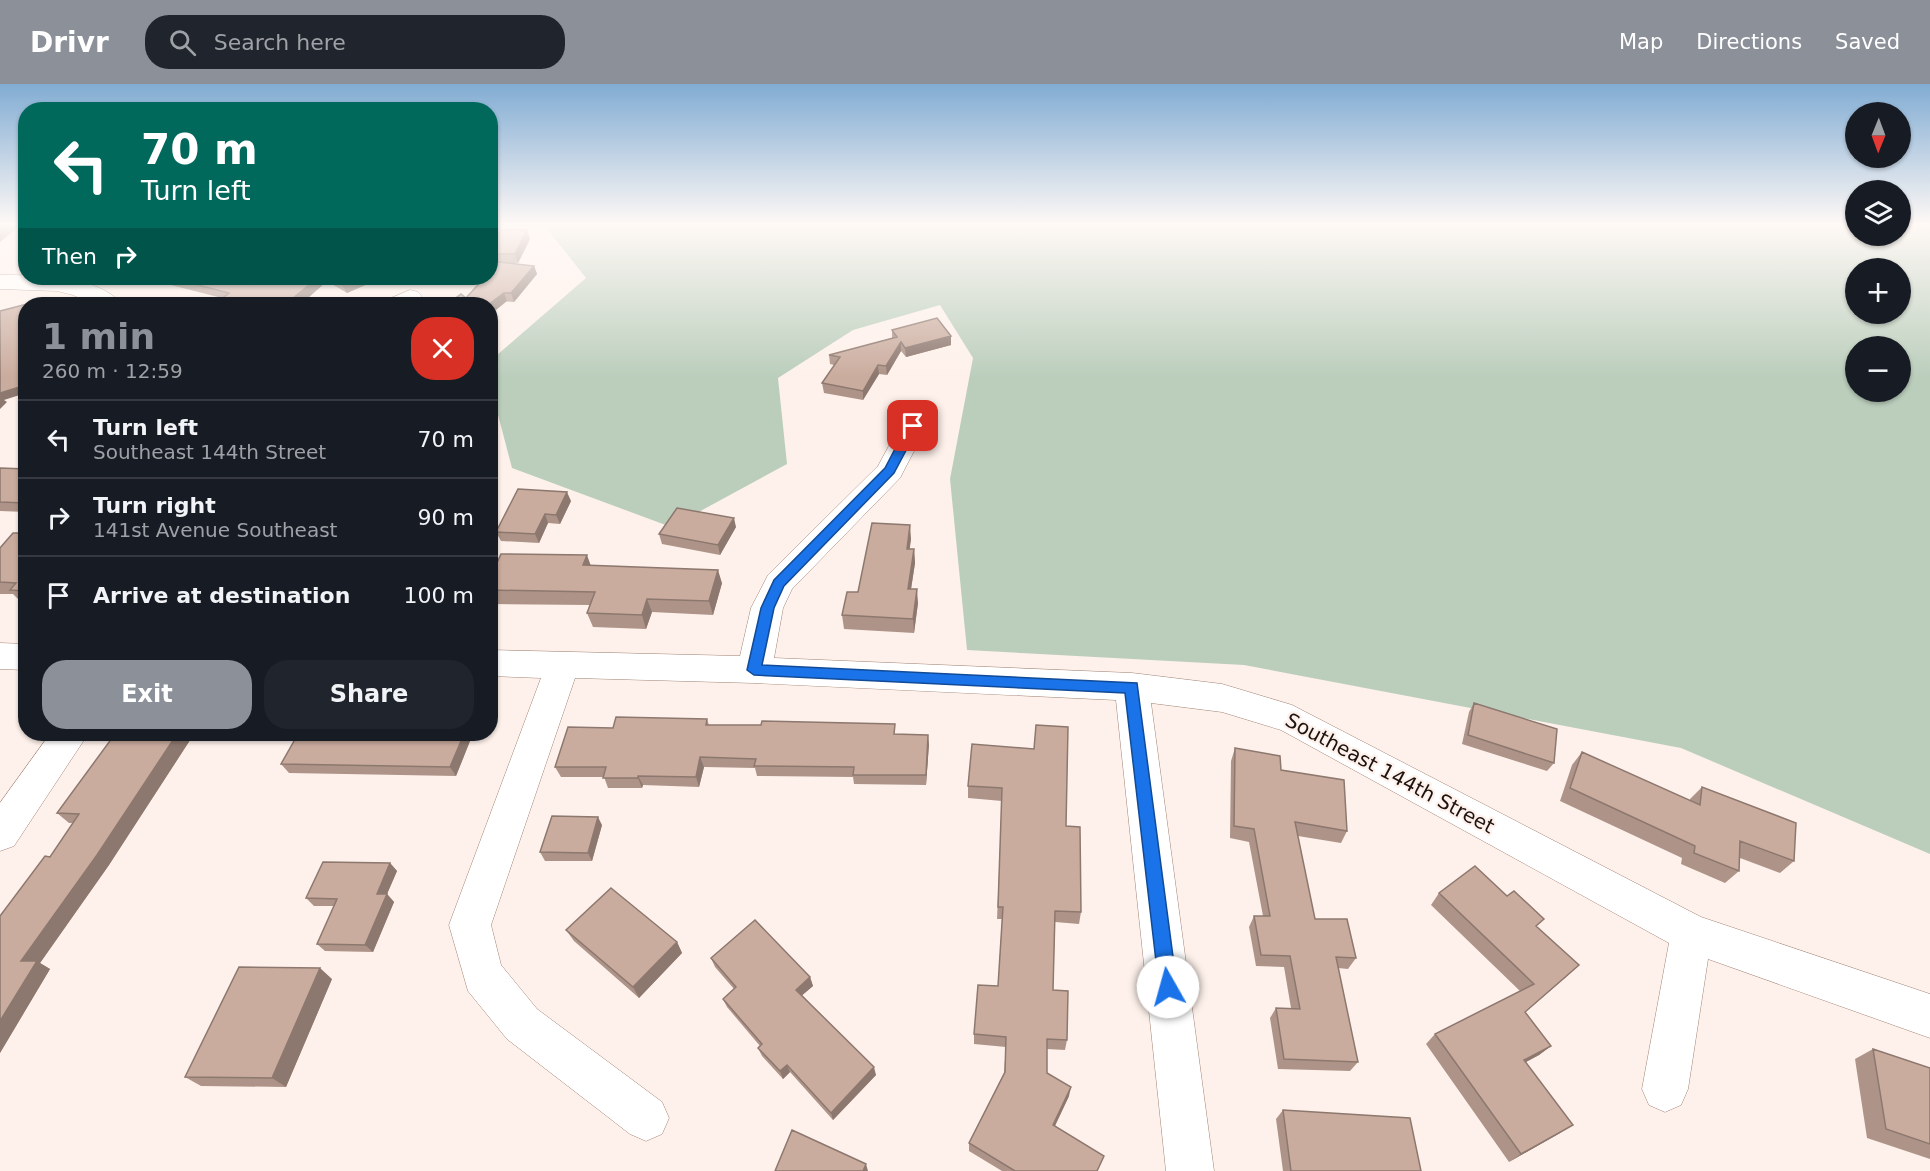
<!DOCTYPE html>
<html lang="en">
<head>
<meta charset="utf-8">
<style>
  body { margin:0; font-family:"DejaVu Sans",sans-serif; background:#20242c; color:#f1f3f6; height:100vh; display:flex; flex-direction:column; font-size:22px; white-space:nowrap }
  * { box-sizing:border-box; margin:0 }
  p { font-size:20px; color:#9ea1a6 }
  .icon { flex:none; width:33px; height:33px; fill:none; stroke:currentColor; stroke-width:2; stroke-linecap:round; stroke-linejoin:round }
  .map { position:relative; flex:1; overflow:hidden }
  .sheet { position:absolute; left:18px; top:213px; width:480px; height:444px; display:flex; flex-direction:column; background:#171b24; border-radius:24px; box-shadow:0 2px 4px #0004 }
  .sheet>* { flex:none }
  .banner { position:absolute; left:18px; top:18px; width:480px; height:183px; border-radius:24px; box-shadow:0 2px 4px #0004; background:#00695c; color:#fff; overflow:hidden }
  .needle { width:39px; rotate:181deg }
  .buttons { position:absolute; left:1845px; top:18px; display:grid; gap:12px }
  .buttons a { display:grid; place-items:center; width:66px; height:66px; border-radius:50%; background:#171b24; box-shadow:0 2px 4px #0004; font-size:30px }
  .pin { position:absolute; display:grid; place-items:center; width:51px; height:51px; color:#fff; margin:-26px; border-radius:12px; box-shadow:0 3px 9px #0006 }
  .me { position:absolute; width:66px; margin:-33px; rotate:353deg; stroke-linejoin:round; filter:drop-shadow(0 0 4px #0008) }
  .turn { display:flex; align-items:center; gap:21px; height:126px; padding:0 24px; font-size:27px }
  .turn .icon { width:78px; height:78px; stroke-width:2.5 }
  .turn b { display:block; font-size:42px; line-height:51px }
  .then { display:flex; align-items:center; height:57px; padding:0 24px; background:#0003; gap:12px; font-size:22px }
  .round { display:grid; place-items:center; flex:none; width:63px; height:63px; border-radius:24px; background:#20242c }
  .headline { display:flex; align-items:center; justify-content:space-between; height:102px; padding:0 24px }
  h1 { font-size:36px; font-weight:700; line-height:45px; color:#8c9099 }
  .button { display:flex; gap:12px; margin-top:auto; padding:12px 24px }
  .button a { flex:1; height:69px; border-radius:24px; background:#8c9099; color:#fff; font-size:24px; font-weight:700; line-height:69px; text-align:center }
  .button a+a { background:#20242c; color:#f1f3f6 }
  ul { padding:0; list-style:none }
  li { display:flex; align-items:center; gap:18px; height:78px; padding:0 24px; border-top:2px solid #363941 }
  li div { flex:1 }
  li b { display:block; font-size:22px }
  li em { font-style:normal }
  header { display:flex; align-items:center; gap:36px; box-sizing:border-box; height:84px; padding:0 30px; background:#8c9099; color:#fff }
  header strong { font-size:28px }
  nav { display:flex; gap:33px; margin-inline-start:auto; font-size:21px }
  .search { width:420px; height:54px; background:#20242c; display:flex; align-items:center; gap:15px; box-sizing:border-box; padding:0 21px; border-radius:24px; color:#9ea1a6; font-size:22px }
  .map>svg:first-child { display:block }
  .green { fill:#bbcebc; fill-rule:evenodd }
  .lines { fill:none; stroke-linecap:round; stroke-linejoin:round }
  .minor-casing { stroke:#a18476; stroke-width:1 }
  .minor { fill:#fff; fill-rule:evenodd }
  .wall { fill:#ae9488 }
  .shaded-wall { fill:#8d786f }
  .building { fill:#caac9e; stroke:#8d786f; stroke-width:1.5 }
  .route { fill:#1a73e8; stroke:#114b97; stroke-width:1.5 }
  .labels { text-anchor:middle; stroke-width:4.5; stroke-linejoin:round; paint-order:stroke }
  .street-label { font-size:20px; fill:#1d120d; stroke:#fef1eb }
</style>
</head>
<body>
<header>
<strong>Drivr</strong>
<div class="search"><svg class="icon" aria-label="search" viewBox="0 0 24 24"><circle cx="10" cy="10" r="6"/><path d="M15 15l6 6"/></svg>Search here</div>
<nav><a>Map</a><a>Directions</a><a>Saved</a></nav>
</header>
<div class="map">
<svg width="1930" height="1087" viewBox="0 0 1930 1087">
  <rect width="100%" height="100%" fill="#fef1eb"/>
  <path class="green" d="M544,141h1311l1,11h44l1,-11h29v629l-249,-106 -437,-83 -277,-15 -17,-171 23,-121 -33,-53 -87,25 -75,48 9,86 -116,63 -159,-59 -21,-80 -1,-27 96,-83zM1856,184h44v46h-44zM1856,262h44v46h-44z"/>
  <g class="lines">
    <g class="minor-casing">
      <path id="minor" d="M0,191c29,0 101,0 121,29h-28l-20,-9 -16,-4 -57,-2z
        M410,206l8,2 4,5 -8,7h-28l3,-5z
        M913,333l10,3 4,6 -27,52 -108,111 -9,19 -9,50 358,15 90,11 70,21 409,212 229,77v44l-222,-79 -20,130 -7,16 -16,7 -16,-7 -7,-16 27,-146 -388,-213 -59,-18 -71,-9 63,468h-48l-50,-471 -362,-17 -179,-5 -84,247 10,40 36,44 125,93 7,16 -7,16 -16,7 -16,-7 -123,-95 -39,-48 -19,-66 92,-247 -51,-2v-26l250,6 11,-48 17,-33 110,-109 25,-46z
        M0,559l26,1v26l-26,-1z
        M50,650h38l-74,112 -14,5v-48z"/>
    </g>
    <use href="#minor" class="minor"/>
  </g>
  <path class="wall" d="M530,155l-12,24h-10l26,3 3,8 -23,28 -48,-4 31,-35h-7v-16z
    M156,194h214l2,4 -25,11 -22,-13 1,2 -25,22h-86l7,-6 -63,-16z
    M892,246l59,6v9l-45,12 -5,-6 -14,24 -8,-1 -16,26 -39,-7 -2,-10 12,-18 -4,-1 -1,-9 63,-17z
    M0,384l26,1v43l-26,-1z
    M571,417l-11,23 -12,-1 -9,20 -38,-2 -5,-9z
    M736,443l-16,28 -58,-11 -3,-10z
    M26,449v69h-5l-8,-8h-13v-46z
    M911,455l-2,10h5l1,14 -4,26 7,14 -4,30 -70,-4 -2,-14 16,-23z
    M591,481l131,18 -9,32 -61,-3 -6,17 -53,-2 -6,-14 3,-8 -98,-1 -2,-4v-22z
    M1474,619l80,60 -7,8 -85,-27 7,-32z
    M707,635l2,6 186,9 34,10 -3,41 -72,-1 -1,-7 -96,-1 -2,-8 -51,-1 -5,20 -56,-2 -1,3h-34l-4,-11h-43l-6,-10 58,-39z
    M1036,641l30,101 15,86 -2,12 -24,-2 -2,68 14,50 -2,10 -18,-1v24l22,23 -14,30 43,45h-96l-33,-20v-8l35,-70 2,-26 -32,-3v-10l24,-48 4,-67h-5l5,-118 -34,-3v-12l66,-37z
    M115,650h79l-85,131 -69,98 10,6 -50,84v-137l50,-59 23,-34h-4l-12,-10z
    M472,652l-16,40 -167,-3 -8,-9z
    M1235,664l46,22 66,61 -6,12 -43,-7 17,83 41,39 -8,11 -10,-1 20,94 -8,9 -72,-2 -8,-51 6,-10h15l-7,-41 -28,-1 -7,-39 5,-11h9l-14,-74 -19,-4 1,-77z
    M1582,668l108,49v-2l12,-12 92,74 -14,12 -40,-15 -1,13 -14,12 -44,-19 1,-6 -122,-57 12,-36z
    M602,741l-10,36h-47l-5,-9z
    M390,779l7,8 -10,23 7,8 -21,50 -48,-1 -8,-7 17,-38h-20l-8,-8z
    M1439,809l98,34 30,49 -42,36 26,34 -12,9 -13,7 34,71 -51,29 -83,-118 9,-10 85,-43 -89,-86z
    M566,846l111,12 5,11 -43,45 -65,-57z
    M711,874l99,19 3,9 -11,9 74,80 -43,45 -43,-48 -7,7 -21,-23 -4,-8 2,-2 -33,-39 -4,-8 11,-10 -19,-22z
    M332,895l-46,108 -85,-1 -16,-9z
    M1873,965l57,19v91l-63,-21 -12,-79z
    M1283,1026l138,61h-138l-7,-52z"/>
  <path class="shaded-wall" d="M0,141h21l-21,17z
    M527,146l3,9 -12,24 -3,-9z
    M534,182l3,8 -23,28 -3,-9z
    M317,194h6l3,4 -25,22h-15z
    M358,194h12l2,4 -25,11 -5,-8z
    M504,209l3,8 -17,14v-11h-1z
    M951,252v9l-45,12 -1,-9z
    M901,258v9l-14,24 -1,-9z
    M878,281l1,9 -16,26v-9z
    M26,301v8l-22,7 3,2 -7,7v-16z
    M567,408l4,9 -11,23 -4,-9z
    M545,430l3,9 -9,20 -4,-9z
    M734,434l2,9 -16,28 -2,-10z
    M910,441l1,14 -3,24 -1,-14z
    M914,465l1,14 -6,39 -1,-13z
    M587,471l5,14 -9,-4z
    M718,486l4,13 -9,32 -4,-14z
    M917,505l1,14 -4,30 -1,-14z
    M647,515l5,13 -6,17 -4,-14z
    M177,650h17l-85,131 -69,98 10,6 -50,84v-32l21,-60z
    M464,650h7l1,2 -16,40 -6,-9z
    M928,651l1,9 -3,41v-10z
    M700,673l4,10 -5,20 -3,-10z
    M638,692l5,9 -1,3 -4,-10z
    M598,733l4,8 -10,36 -4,-8z
    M390,779l7,8 -10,23 7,8 -21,50 -8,-7 12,-51z
    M677,858l5,11 -43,45 -6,-11z
    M1579,881l-12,11 -53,46 11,-10z
    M320,884l12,11 -46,108 -14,-9z
    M810,893l3,9 -14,12 -3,-8z
    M1551,962l-12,9 -26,14 11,-9z
    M787,981l3,7 -7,7 -3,-8z
    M874,983l2,8 -43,45 -2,-7z
    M1071,1003l-2,9 -18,38 2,-9z
    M1573,1041l-13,8 -51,29 12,-8z
    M866,1080l2,7h-5z"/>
  <path class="building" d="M501,146h26l-12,24h-25v-7z
    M498,178l36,4 -23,27h-7l-15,11h-41l13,-10 5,4 18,-20h6v-7z
    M171,194h146l-31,26h-71l14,-11z
    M331,194h27l-16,7z
    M35,218l1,2h-10v81l-26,8v-82z
    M937,234l14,18 -46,12 -4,-6 -15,24 -8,-1 -15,26 -41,-8 18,-26 -11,-2 68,-18 -5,-7z
    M0,384l26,1v34l-26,-1z
    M518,405l49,3 -11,23 -11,-1 -10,20 -39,-2z
    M677,424l57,10 -16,27 -59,-11z
    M872,439l38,2 -3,24h7l-6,40h9l-4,30 -71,-4 5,-23h11z
    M13,449h13v58l-16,-1 6,-7 -16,-1v-34z
    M501,470l86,1 -4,10 135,5 -9,31 -62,-2 -5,16 -55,-2 8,-21 -105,-2v-12z
    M1474,619l83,26 -3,34 -86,-28z
    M616,633l91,2 -1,6h55l1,-4 133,3 -1,10 34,1 -2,40h-73l1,-8 -100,-1 2,-7 -56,-2 -4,20 -58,-1v2h-35l3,-11h-51l13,-40 45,1z
    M1036,641l32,2 -2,99 14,1 1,85 -26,-1 -2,79 15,1 -1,49 -20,-1v34l24,14 -18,38 51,31 -7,15h-82l-46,-28 36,-71 1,-35 -32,-3 4,-49 20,1 5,-79h-5l4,-119 -34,-2 4,-42 62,5z
    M115,650h62l-80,121 -76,106h16l-37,60v-105l45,-60 5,1 29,-43 -22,-1z
    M298,650h166l-14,33 -169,-3z
    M1235,664l45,8 1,14 63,10 3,51 -52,-9 20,97h32l9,39 -20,-1 22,105 -74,-3 -8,-51 24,1 -10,-53 -29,-1 -7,-39h16l-16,-87 -20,-3z
    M1582,668l118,53 2,-18 94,36 -2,38 -54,-20 -1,30 -45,-18 1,-7 -125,-58z
    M552,732l46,1 -10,36 -48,-1z
    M323,778l67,1 -13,31h10l-22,51 -48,-1 20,-45 -31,-1z
    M1475,782l32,30 7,-5 30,28 -8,7 43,39 -54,47 26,34 -27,14 49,65 -52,29 -86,-120 99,-50 -95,-91z
    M611,804l66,54 -44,45 -67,-57z
    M755,836l55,57 -14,13 78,77 -43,46 -44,-48 -7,6 -22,-23 4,-4 -39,-45 13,-12 -25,-29z
    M239,883l81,1 -48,110 -87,-1z
    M1873,965l57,19v76l-44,-15z
    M1283,1026l127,8 11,53h-130z
    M792,1046l74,34 -3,7h-88z"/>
  <linearGradient id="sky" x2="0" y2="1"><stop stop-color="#81acd3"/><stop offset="0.48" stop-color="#fff9f6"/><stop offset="1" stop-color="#fff9f6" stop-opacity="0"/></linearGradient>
  <rect width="1930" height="293" fill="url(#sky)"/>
  <path class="route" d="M913,338l6,4 -25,47 -110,113 -10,22 -12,57 375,18 40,304 -3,6 -6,2 -7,-2 -2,-6 -34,-294 -371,-18 -7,-5 14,-62 13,-28 111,-112 22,-42z"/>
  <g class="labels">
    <g class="street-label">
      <text transform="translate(1390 689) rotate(28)" y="7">Southeast 144th Street</text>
    </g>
  </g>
</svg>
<div class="buttons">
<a><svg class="needle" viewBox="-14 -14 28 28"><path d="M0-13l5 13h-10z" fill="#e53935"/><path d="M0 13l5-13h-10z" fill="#9ea1a6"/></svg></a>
<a><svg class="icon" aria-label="layers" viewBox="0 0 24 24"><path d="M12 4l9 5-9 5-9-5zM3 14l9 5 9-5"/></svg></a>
<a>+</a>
<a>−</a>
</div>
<div class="pin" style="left:913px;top:342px;background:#d93025"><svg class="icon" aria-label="arrive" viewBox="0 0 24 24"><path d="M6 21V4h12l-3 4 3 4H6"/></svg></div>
<svg class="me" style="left:1168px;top:903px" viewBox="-20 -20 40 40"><circle r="19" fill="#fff"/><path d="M0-13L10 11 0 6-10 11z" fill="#1a73e8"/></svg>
<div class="banner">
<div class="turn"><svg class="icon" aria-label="left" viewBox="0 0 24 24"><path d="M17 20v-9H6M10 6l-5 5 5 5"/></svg><div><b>70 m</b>Turn left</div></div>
<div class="then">Then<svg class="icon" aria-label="right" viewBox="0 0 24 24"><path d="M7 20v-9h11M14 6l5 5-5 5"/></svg></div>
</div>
<section class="sheet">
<div class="headline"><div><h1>1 min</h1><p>260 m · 12:59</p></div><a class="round" style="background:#d93025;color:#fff"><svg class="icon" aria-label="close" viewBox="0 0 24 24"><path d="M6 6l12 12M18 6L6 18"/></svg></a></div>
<ul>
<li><svg class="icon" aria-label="left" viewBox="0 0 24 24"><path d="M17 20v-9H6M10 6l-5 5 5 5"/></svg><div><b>Turn left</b><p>Southeast 144th Street</p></div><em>70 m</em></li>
<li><svg class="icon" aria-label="right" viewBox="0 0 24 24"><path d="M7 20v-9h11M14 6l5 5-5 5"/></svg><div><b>Turn right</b><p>141st Avenue Southeast</p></div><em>90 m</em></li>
<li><svg class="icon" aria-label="arrive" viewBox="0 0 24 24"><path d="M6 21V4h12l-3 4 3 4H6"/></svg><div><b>Arrive at destination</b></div><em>100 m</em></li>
</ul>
<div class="button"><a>Exit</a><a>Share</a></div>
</section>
</div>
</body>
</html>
